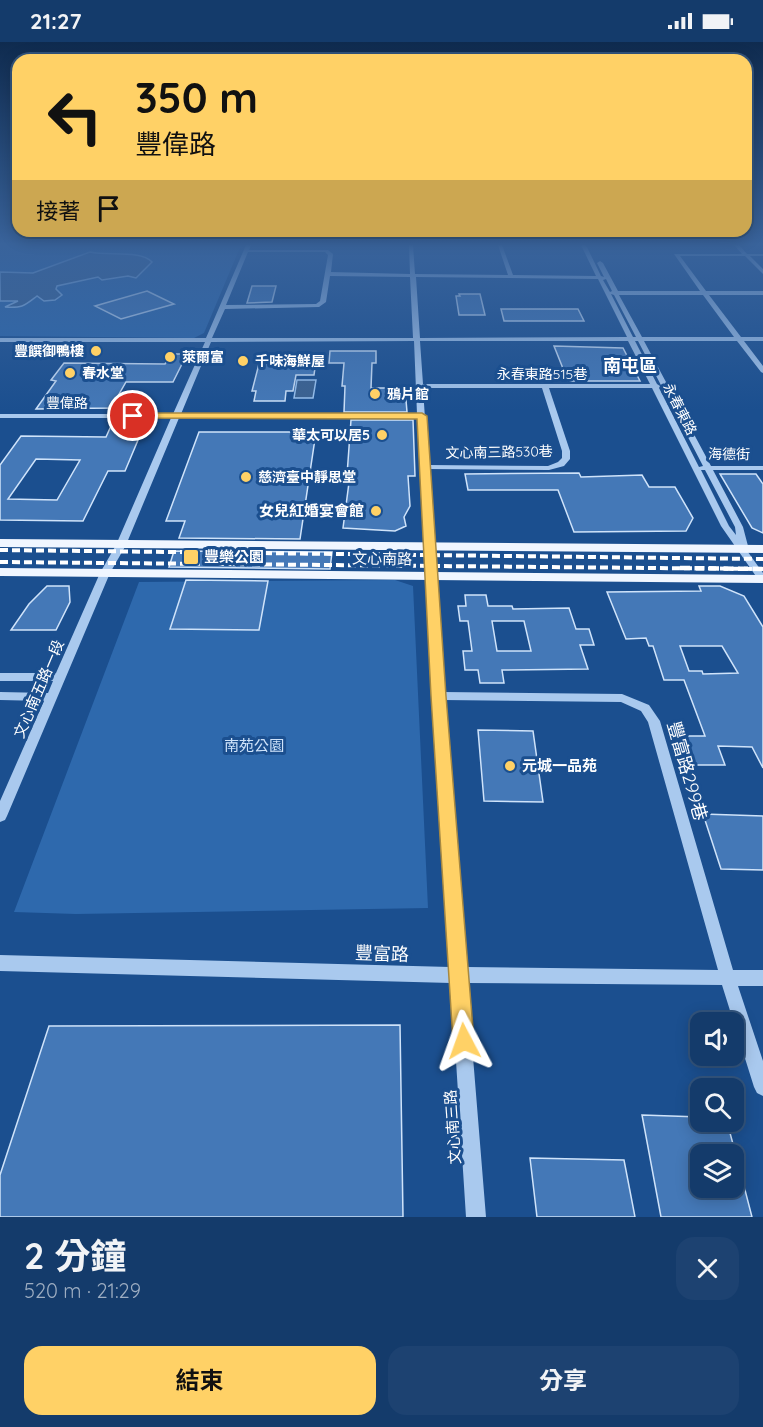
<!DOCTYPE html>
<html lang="zh-TW">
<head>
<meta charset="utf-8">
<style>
  body { margin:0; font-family:Quicksand,"Noto Sans TC",sans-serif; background:#1d4271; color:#f1f3f6; height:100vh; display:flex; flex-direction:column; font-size:22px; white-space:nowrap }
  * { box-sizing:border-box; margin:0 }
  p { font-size:20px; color:#9dadc1 }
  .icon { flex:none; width:33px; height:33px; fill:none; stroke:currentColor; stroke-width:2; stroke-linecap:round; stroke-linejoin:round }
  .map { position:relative; height:1175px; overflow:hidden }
  .drawer { display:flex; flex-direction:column; background:#143b6b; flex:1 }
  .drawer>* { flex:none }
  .banner { position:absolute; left:12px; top:12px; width:740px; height:183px; border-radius:18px; box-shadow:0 3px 15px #0003,0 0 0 2px #33557e; background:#ffd166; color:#111; overflow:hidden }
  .buttons { position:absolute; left:690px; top:970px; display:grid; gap:12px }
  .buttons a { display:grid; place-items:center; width:54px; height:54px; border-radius:12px; background:#143b6b; box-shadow:0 3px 15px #0003,0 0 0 2px #33557e; font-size:30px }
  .pin { position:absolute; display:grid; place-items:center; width:51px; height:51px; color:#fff; margin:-26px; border:3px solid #fff; border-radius:50%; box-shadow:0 2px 6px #0007 }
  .me { position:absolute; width:66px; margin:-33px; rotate:356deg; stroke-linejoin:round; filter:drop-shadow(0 0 4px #0008) }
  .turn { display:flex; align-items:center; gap:21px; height:126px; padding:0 24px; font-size:27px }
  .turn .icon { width:78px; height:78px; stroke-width:2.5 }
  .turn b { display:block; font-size:42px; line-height:51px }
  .then { display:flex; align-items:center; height:57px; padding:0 24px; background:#0003; gap:12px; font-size:22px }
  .round { display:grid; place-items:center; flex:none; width:63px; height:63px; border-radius:18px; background:#1d4271 }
  .headline { display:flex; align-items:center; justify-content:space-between; height:102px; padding:0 24px }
  h1 { font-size:36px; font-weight:700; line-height:45px }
  .action { display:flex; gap:12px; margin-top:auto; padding:12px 24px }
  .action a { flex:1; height:69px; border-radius:18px; background:#ffd166; color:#111; font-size:24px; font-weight:700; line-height:69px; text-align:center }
  .action a+a { background:#1d4271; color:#f1f3f6 }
  .status { display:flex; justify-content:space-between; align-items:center; height:42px; padding:0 30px; background:#143b6b; direction:ltr }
  .status svg { height:16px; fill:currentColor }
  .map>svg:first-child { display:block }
  .green { fill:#2e69ad }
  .water { fill:#3c6290; stroke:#9cc4f0; stroke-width:1.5 }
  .building { fill:#4478b7; stroke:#cfe3fa; stroke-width:1.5; fill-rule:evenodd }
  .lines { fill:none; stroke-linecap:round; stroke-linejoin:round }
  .minor { fill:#a9c9ee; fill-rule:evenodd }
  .major { fill:#f0f6ff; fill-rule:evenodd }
  .rail-far1 { stroke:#fff; stroke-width:4; stroke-dasharray:8 4; stroke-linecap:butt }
  .rail { stroke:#fff; stroke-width:4.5; stroke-dasharray:10 4.5; stroke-linecap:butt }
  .route { fill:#ffd166; stroke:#a68842; stroke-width:1.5 }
  .poi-dot { fill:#ffd166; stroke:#1b4f8f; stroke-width:2 }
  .labels { text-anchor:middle; stroke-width:6; stroke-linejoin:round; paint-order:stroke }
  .far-poi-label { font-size:14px; font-weight:bold; fill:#fff; stroke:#1b4f8f; text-anchor:start }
  .far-street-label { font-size:14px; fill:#fff; stroke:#1b4f8f }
  .poi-label { font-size:15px; font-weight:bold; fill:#fff; stroke:#1b4f8f; text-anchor:start }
  .street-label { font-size:15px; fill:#fff; stroke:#1b4f8f }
  .park-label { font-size:15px; fill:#cfe3fa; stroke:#1b4f8f }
  .far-district-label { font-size:18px; font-weight:bold; fill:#fff; stroke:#1b4f8f }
  .near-street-label { font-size:18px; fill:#fff; stroke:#1b4f8f }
</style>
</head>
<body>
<div class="status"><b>21:27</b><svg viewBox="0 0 49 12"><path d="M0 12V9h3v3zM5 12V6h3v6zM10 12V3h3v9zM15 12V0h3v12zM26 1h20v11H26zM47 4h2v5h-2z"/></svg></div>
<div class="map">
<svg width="763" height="1175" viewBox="0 0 763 1175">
  <rect width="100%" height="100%" fill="#1b4f8f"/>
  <path class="green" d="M0,203h241l-37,88 -10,5 -194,-2z
    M395,538l18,6 15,322 -352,6 -62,-2 125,-330z"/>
  <path class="water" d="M90,210c18,4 51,-2 62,10l-16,16 -8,-2 -26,4 -4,-3 -41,9 -1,3 6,6 -7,5 -11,1 -7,-5c-13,10 -14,12 -32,11l13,-6h-18v-29l33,1z
    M297,338h19l-3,18h-19z"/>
  <path class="building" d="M252,244h24l-4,16 -25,1z
    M147,249l27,13 -53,15 -26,-13z
    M459,252h21l5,21h-26l-3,-19h4z
    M501,267h77l6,12h-80z
    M554,304l69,2 17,33h-72z
    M330,309h46v12h-4l-1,25h34l2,24h-63l1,-26h-3l2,-23h-15z
    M171,312h16l-14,28h-47l-15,26 -75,1 20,-28 -5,-1 13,-17 101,1z
    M260,318h56l-2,15h-18l-3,16h-7l-1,10h-31l2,-10h-4z
    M351,378h62l2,56h-7l2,30 -6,11 2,9 -11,5 -52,-3 7,-53h-3z
    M111,384h25l-3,7h8l-16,38h-17l-25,50 -83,-1v-55l21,-29 85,1zM36,417l44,1 -23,40 -49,-1z
    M199,390h117l-16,107 -121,-1 6,-17h-19z
    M579,431l2,4 61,-2 7,12h26l18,31 -7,13 -112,1 -16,-42h-90l-3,-16z
    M720,432h36l7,10v49l-11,-5z
    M174,509l158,1 -2,17 -161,-2z
    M186,538l82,1 -9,49 -89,-1z
    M47,544h22l1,16 -14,28h-45l18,-26z
    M699,544h21l24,10 19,31v141l-11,-21 -34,-1 7,19h-32l-10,-29h22l-21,-56h-20l-11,-34h-4l-3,-8 -20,1 -19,-47 94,-1zM680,604h42l16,27 -35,1 -1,-3h-13z
    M465,553h21l2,11h24l1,3 56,-1 7,21h13l5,16h-14l8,24 -86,1 2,13h-24l-2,-13h-13l-2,-19h9l-4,-30h-8l-2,-15h8zM492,579h32l7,30h-34z
    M478,688l55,1 10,71 -59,-1z
    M703,772l60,2v54l-42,-1z
    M400,983l3,192h-403v-42l49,-149z
    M642,1073l58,2v5h27l9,33h-36v33h34v-25h4l14,54h-91z
    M530,1116l94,2 11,57h-98z"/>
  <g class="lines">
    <path class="minor" d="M246,203h5l-2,5h79l5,4 -2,18 79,2 -1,-29h4l2,29 93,1 -10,-30h4l11,30 83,1 -15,-31h5l15,31 3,1 -7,-14 3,-2 3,2 15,28h82l-26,-37h68l-8,-9h5l8,9h16v2h-13l13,13v5l-18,-18h-65l26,35h57v4h-54l32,42h22v4h-19l19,25v7l-2,-1 -24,-31h-93l67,125h52v4h-50l30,57 5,19 -3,2 18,25v10l-3,-1 -39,-56 -69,-138h-103l21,63v8l-6,7 -15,4 -121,-1 15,223 179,2 27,11 11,16 73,249h30v16h-25l25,75v35l-6,-3 -3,-6 -32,-102 -255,-2 19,234h-20l-15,-234 -451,-12v-16l450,12 -18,-271 -14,-278h-239l-53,127 -16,28 -103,243 -2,4 -5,2v-21l44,-100 -44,-1v-8l48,1 5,-12h-53v-8h56l44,-100 16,-28 55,-127h-171v-4h173l32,-72h-205v-4h206zM248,210h77l3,3 -8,46 -4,3 -90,1zM330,234l80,1 3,61h-201l13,-29 94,-2 7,-5zM416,235l182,2 29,58 -207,1zM606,237l6,12 -2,1 -7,-12zM611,252l3,1 22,42h-3zM619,253h84l31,42h-92zM414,299l3,73h-236l30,-72zM420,299h208l22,43h-227zM635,299h3l65,125 -4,1 -40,-79 1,-2 -3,-2zM423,346h119l20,63v7l-4,4 -10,4 -120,-1zM701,428h4l30,57 1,8 -7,-9zM444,658l177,2 20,9 7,11 70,248 -252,-3z"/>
    <path class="major" d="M0,497l763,6v8l-763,-6z
      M0,526l763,7v8l-763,-7z"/>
    <path class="rail-far1" d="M0,508l763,9
      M0,520l763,7"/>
    <path class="rail" d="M680,526l83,1"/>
  </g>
  <linearGradient id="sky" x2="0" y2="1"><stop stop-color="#0f2b4f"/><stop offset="0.55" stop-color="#39639b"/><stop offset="1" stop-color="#39639b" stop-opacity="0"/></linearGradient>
  <rect width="763" height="368" fill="url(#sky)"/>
  <path class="route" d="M133,371h289l5,3 19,280 28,345 -3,8 -7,3 -8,-3 -3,-8 -22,-345 -14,-277 -288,-1 -1,-2z"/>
  <g class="poi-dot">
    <circle cx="96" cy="309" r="6"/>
    <circle cx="170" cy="315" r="6"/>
    <circle cx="243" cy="319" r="6"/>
    <circle cx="70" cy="331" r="6"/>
    <circle cx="375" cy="352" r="6"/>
    <circle cx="382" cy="393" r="6"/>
    <circle cx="246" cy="435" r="6"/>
    <circle cx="376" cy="469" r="6"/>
    <rect x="183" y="507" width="16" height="16" rx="3"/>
    <circle cx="510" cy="724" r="6"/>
  </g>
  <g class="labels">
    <g class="far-poi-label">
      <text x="84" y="314" text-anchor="end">豐饌御鴨樓</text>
      <text x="182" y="320">萊爾富</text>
      <text x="255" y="324">千味海鮮屋</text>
      <text x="82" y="336">春水堂</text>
      <text x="387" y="357">鴉片館</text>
      <text x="370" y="398" text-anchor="end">華太可以居5</text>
      <text x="258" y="440">慈濟臺中靜思堂</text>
    </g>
    <g class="far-street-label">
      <text x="542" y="337">永春東路515巷</text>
      <text x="67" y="366">豐偉路</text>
      <text transform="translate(680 367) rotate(63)" y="5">永春東路</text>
      <text transform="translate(499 410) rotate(-1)" y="5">文心南三路530巷</text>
      <text transform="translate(729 412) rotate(1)" y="5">海德街</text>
    </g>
    <g class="poi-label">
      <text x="364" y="474" text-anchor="end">女兒紅婚宴會館</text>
      <text x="204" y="520">豐樂公園</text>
      <text x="522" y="729">元城一品苑</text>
    </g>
    <g class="street-label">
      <text transform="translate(382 517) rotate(1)" y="5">文心南路</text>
      <text transform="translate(39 647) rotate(-67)" y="5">文心南五路一段</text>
      <text transform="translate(453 1085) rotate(-94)" y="5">文心南三路</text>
    </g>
    <g class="park-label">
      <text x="254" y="709">南苑公園</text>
    </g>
    <g class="far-district-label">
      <text x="630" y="330">南屯區</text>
    </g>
    <g class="near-street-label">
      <text transform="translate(687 729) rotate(74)" y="6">豐富路299巷</text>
      <text transform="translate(382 912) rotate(2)" y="6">豐富路</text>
    </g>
  </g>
</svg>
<div class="buttons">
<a><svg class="icon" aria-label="sound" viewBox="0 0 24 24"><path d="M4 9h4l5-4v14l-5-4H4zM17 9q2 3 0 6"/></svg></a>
<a><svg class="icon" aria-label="search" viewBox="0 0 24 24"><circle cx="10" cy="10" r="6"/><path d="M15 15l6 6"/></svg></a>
<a><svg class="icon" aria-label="layers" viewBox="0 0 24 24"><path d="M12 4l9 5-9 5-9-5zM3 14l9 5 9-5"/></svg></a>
</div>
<div class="pin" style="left:133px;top:374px;background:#d93025"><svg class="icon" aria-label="arrive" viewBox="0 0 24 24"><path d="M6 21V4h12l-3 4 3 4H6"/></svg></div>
<svg class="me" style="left:464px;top:999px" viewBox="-20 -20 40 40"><path d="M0-17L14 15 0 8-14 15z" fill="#ffd166" stroke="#fff" stroke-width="4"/></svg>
<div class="banner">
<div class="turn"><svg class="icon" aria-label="left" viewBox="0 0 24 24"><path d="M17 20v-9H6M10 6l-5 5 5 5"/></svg><div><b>350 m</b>豐偉路</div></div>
<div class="then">接著<svg class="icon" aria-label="arrive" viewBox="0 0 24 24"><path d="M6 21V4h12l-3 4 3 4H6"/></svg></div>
</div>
</div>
<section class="drawer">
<div class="headline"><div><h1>2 分鐘</h1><p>520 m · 21:29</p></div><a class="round"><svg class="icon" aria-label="close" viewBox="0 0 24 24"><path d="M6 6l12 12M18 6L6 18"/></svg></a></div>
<div class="action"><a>結束</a><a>分享</a></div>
</section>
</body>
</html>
